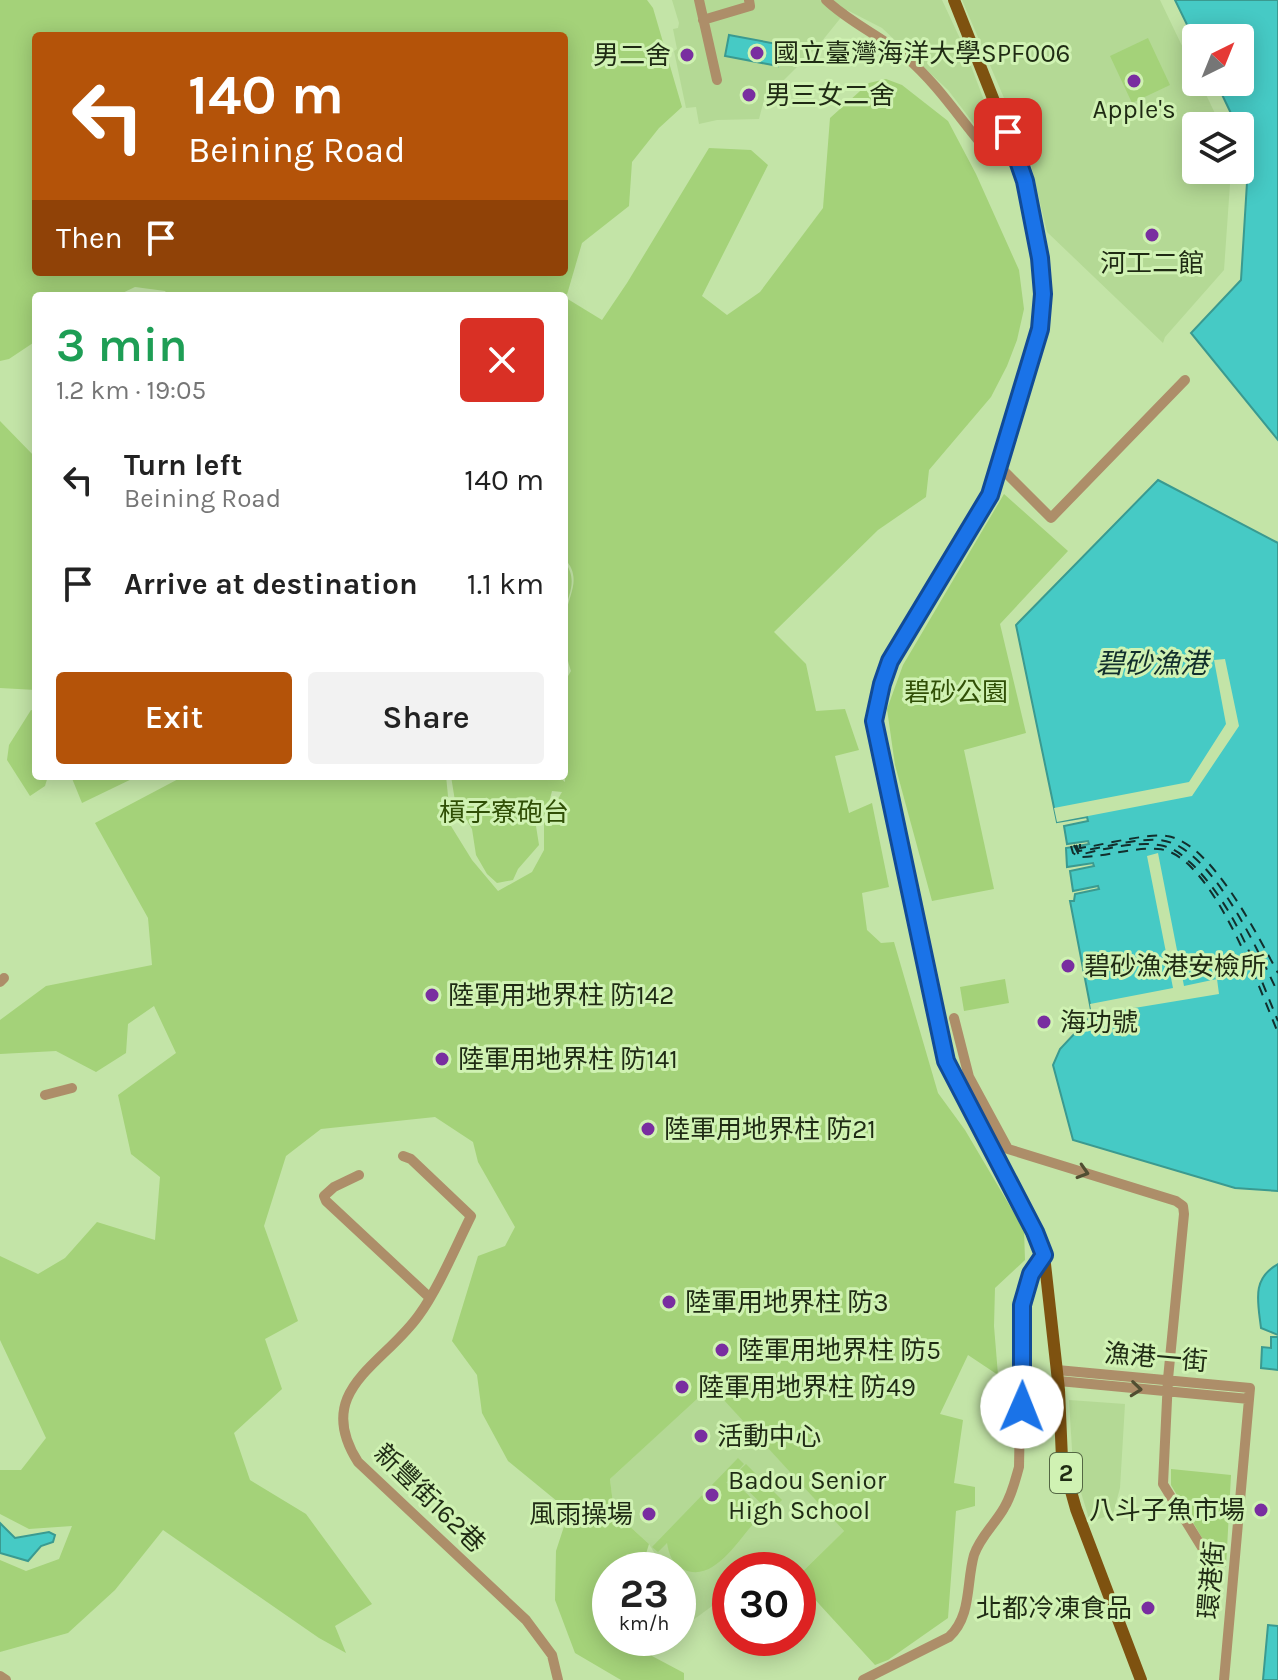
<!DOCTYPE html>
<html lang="en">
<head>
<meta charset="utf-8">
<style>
  body { margin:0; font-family:Karla,"Noto Sans TC",sans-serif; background:#f2f2f2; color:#222; height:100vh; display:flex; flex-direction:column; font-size:30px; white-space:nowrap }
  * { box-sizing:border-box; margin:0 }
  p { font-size:26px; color:#767676 }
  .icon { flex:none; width:44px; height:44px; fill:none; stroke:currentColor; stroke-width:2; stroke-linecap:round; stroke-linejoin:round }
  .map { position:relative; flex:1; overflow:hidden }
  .drawer { position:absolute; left:32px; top:292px; width:536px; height:488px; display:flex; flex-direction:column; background:#fff; border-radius:8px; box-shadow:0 4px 20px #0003 }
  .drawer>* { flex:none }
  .guide { position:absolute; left:32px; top:32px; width:536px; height:244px; border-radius:8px; box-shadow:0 4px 20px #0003; background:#b45309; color:#fff; overflow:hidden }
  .needle { width:52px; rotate:43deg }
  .tools { position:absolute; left:1182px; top:24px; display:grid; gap:16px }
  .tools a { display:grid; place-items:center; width:72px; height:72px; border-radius:8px; background:#fff; box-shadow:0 4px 20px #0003; font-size:40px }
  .speed { position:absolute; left:592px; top:1552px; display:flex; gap:16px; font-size:40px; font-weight:700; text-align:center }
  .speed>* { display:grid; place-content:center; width:104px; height:104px; border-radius:50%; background:#fff; box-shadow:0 4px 20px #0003; line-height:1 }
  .speed small { font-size:20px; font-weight:400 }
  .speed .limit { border:12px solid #d22; background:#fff; color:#111 }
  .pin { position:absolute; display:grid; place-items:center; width:68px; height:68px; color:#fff; margin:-34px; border-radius:16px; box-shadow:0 4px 12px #0006 }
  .me { position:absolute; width:88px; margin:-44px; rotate:1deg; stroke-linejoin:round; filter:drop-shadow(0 0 6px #0008) }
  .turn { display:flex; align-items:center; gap:28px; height:168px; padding:0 24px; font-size:36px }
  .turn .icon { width:104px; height:104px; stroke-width:2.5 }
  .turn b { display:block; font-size:56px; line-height:68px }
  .then { display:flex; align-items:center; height:76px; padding:0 24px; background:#0003; gap:16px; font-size:30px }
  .round { display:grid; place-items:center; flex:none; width:84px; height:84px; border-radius:8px; background:#f2f2f2 }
  .headline { display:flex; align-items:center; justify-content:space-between; height:136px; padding:0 24px }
  h1 { font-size:48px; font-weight:600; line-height:60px; color:#1e9e55 }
  .cta { display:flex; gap:16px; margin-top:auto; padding:16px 24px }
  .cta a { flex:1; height:92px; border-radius:8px; background:#b45309; color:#fff; font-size:32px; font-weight:600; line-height:92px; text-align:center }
  .cta a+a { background:#f2f2f2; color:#222 }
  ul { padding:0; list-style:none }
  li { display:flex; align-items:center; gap:24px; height:104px; padding:0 24px }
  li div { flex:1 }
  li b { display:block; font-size:30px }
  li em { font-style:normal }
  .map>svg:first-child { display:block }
  .built { fill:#b4d995 }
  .green { fill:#a4d279; fill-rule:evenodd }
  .water { fill:#46cac5; stroke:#3a9a90; stroke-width:2 }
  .pier { fill:#c3e4a7 }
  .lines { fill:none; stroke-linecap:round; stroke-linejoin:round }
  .ferry { stroke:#122f2d; stroke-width:2; stroke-dasharray:10 8; stroke-linecap:butt }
  .minor { stroke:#ad8e69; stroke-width:10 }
  .major { stroke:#7e5210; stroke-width:12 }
  .oneway { stroke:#514e32 }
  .route-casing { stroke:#114b97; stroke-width:20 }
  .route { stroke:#1a73e8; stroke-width:14 }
  .poi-dot { fill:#792ea0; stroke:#d0f2b3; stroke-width:3 }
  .labels { text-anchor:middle; stroke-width:6; stroke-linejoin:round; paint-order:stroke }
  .shield { fill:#d0f2b3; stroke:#546744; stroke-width:2 }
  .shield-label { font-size:24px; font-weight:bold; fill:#1f2b14 }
  .poi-label { font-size:26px; fill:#1f2b14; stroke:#d0f2b3; text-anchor:start }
  .park-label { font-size:26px; fill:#304f06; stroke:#d0f2b3 }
  .street-label { font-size:26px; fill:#1f2b14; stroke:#d0f2b3 }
  .water-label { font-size:28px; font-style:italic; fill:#122f2d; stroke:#d0f2b3 }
</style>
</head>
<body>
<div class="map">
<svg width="1278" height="1680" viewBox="0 0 1278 1680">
  <rect width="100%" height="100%" fill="#c3e4a7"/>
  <path class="built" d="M672,0h270l21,45 38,100 -7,5 -46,-60 -66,-62 -35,-18 -29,36 -34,34 -19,16 -6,23 -42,1 -18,4 -3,-17 -10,1 -12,-57 3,-2 -4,-20 5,-1 1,-5z
    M962,0h198l36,75v7h4l21,44h-25v44h35l-7,100 -59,67 -2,6 -116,-111 -18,-76z
    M711,1385l133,146 -46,45v-6h-68v23l-52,38v-61h-13l-16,-26 -35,-32 -4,-33z
    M1069,1400l56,4 -5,84 -7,26 -23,8 -17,-56z"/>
  <path class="green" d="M0,0h647l6,8 29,99 -23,21 -27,34 -3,44 -47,37 -16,55 36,22 25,-37 82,-135 42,2 17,15 -66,131 25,19 33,-23 63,-84 7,-90 39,-35 17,-4 16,6 46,36 28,53 43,96 5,39 -7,31 -10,26 -16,31 -62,73 -3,27 -48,33 -104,102 32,32 10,47 29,-2 14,41 -24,6 14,57 23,-10 17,84 -27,6 5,37 14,13 13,-1 44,151 27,37 59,100 1,30 -30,28 -1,38 4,49 -30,-20 -28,59 23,6 -9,63 21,4v19l-19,5 -8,107 -60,42 -13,5 -77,-84v-5l46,-45 -133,-145 -101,93 4,33 35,32 -8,26h-31v68h31l11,18 32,17v7h-63l-46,-27 -20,-53 1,-49 13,-40 -61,-50 -26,-48 -5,-38 -25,-34 26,-85 27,-10 10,-19 -37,-65 -5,-20 -38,-25 -114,12 -35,27 -22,70 34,95 -33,18 17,50 -48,44 16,47 56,34 66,90 -37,22 11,27 -27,-15 -156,-108 -48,60 -47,43 -68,19v-92l26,11 33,-12 13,-33 -43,3 -29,-15v-44h21l25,-32 -46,-98v-84l38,18 27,-16 32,-36 58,18 5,-63 -29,-23 -13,-59 58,-42 -22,-47 -26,18 -2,29 -30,19 -40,-21 -56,3v-34l46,-34 106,-21 -4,-47 -53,-95 89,-47h262l5,50 21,34 26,31 34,-19 12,-22v-27l18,-31 -10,-1 -5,20 -11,15 3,19 -21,24 -5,11 -16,3 -10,-9 -11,-19 -4,-26 -17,-28 -4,-25h107l7,6 -1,-99 7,-12c-6,-18 -9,-39 -5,-58 4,-21 16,-36 -2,-55v-262h-395l-4,-5 -30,-4 -19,9h-80v45l-27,18 -9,2zM36,36h528v236h-528z
    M1148,38l22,47 -38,18 -22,-47z
    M0,421l36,37v232l-36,-2z
    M1004,494l64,57 -68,73 26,109 -62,17 30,139 -62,12 -37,-136 -8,-56 16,-44z
    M564,561c13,16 7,31 0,49z
    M31,710l5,1v65h12l-3,10 -15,10 -23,-36 2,-15z
    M71,776h67l-56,27z
    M1005,979l4,24 -45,8 -4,-24z
    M738,1458l6,6 -18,19c18,3 36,20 28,40 -17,19 -42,61 -71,46 -11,-5 -14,-15 -16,-26l-9,9 -6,-5z
    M746,1464l36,36 -12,12 -37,-36z
    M1171,1469l60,6 -5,92 -8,-2 -47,-80z"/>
  <path class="water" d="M1175,0h103v440l-87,-107 50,-53 8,-130 -9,-24h-3l-21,-44h24v-44h-44v5z
    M729,35l53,10 -4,21 -53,-10z
    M1158,480l120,63v648l-43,-3 -162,-48 -20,-75 7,-16 32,-34 -22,-114h4l1,-7 24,-5 -1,-3 -25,5 -3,-20 24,-5 -1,-3 -26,4 -1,-19 23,-4 -1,-3 -21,3 -3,-18 24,-5 -1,-4 -30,5 -41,-197z
    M1278,1264v71l-17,-7c-3,-26 -10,-49 17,-64z
    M1271,1337h7v33l-17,-2 1,-21 9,1z
    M0,1523l15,15 34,-6 6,3 -2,7 -12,4 -13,15 -28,-8z
    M1268,1625l10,1v54h-15z"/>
  <path class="pier" d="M1225,659l14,67 -47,70 -135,26 -3,-14 135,-26 37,-58 -12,-64z
    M1158,853l26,133 33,-7 2,15 -127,21 -2,-11 83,-16 -26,-132z"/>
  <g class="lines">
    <path class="ferry" d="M1080,844v4l13,-2c15,-3 60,-13 74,-10 45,7 90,99 111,137
      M1074,845l5,10c24,-6 61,-15 85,-9 14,4 20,11 30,20 43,44 61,100 84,155
      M1076,845l3,6c26,-3 55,-13 81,-11 51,5 98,111 118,153
      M1071,846l2,7 6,4c26,0 53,-10 79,-8 53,3 102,141 120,184"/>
    <path class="minor" d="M699,0l18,80
      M826,0c24,23 55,36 80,57 35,30 59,70 89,103l6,1 15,-8
      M703,20l47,-14 -1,-6
      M1000,467l51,51 134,-138
      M0,982l4,-4
      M954,1018l15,59 39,72 168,52 7,5 1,8 -16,165 -5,105 56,91
      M45,1095l27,-7
      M403,1156l8,3 60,57c-15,30 -33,73 -52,99 -35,50 -107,75 -61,147l168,158 26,35 6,25
      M359,1175l-25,12 -10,9 2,5 103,96
      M1057,1370l193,18 -26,292
      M1059,1381l190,18
      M0,1676l6,4
      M863,1680l86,-43c23,-21 17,-54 25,-82 6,-18 21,-31 30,-47 8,-13 11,-27 15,-41l3,-162 9,-31 13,-19"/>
    <path class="major" d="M954,0l67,169 19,89 3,26 -1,32 -8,38 -44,141 -100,166 -16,51 1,19 71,330 89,171 9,23 15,135 3,69 14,50 65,171"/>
  </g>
  <defs><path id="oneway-chevron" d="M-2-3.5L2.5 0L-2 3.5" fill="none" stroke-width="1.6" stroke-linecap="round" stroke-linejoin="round" transform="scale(2)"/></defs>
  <g class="oneway">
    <use href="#oneway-chevron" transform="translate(1083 1172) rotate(17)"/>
    <use href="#oneway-chevron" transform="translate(1136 1389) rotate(6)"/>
  </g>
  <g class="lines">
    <g class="route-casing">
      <path id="route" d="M1008,132l17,49 15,77 3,36 -3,35 -50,166 -100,166 -8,23 -8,37 72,340 89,171 9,23 -13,19 -9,31v102"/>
    </g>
    <use href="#route" class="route"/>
  </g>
  <g class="poi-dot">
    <circle cx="757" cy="53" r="8"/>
    <circle cx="687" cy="55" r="8"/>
    <circle cx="1134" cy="81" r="8"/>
    <circle cx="749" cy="95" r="8"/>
    <circle cx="1152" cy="235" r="8"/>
    <circle cx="1068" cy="966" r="8"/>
    <circle cx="432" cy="995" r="8"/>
    <circle cx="1044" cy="1022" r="8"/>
    <circle cx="442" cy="1059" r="8"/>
    <circle cx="648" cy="1129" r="8"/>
    <circle cx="669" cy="1302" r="8"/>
    <circle cx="722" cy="1350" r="8"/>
    <circle cx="682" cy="1387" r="8"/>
    <circle cx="701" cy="1436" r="8"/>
    <circle cx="712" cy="1495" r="8"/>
    <circle cx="1261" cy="1510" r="8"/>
    <circle cx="649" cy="1514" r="8"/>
    <circle cx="1148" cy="1608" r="8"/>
  </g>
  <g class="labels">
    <rect class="shield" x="1050" y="1453" width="32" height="40" rx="6"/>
    <g class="shield-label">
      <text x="1066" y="1481">2</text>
    </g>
    <g class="poi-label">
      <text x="773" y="62">國立臺灣海洋大學SPF006</text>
      <text x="671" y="64" text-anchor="end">男二舍</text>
      <text x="765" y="104">男三女二舍</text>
      <text x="1134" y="118" text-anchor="middle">Apple's</text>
      <text x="1152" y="272" text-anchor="middle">河工二館</text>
      <text x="1084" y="975">碧砂漁港安檢所</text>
      <text x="448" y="1004">陸軍用地界柱 防142</text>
      <text x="1060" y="1031">海功號</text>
      <text x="458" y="1068">陸軍用地界柱 防141</text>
      <text x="664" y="1138">陸軍用地界柱 防21</text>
      <text x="685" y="1311">陸軍用地界柱 防3</text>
      <text x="738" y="1359">陸軍用地界柱 防5</text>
      <text x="698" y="1396">陸軍用地界柱 防49</text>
      <text x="717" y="1445">活動中心</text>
      <text x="728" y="1489">Badou Senior<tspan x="728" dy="30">High School</tspan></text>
      <text x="1245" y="1519" text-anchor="end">八斗子魚市場</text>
      <text x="633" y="1523" text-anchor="end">風雨操場</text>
      <text x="1132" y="1617" text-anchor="end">北都冷凍食品</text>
    </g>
    <g class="park-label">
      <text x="956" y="701">碧砂公園</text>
      <text x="504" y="821">槓子寮砲台</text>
    </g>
    <g class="street-label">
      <text transform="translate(1156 1357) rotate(5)" y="9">漁港一街</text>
      <text transform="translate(430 1498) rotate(44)" y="9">新豐街162巷</text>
      <text transform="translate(1211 1580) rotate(-85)" y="9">環港街</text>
    </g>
    <g class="water-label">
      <text x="1152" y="673">碧砂漁港</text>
    </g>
  </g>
</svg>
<div class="tools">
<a><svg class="needle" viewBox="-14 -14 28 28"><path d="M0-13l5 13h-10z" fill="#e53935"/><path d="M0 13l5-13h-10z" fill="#767676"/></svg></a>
<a><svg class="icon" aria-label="layers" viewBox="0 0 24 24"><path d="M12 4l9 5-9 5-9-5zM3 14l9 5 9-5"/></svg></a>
</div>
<div class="speed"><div>23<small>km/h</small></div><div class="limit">30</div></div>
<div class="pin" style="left:1008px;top:132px;background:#d93025"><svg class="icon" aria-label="arrive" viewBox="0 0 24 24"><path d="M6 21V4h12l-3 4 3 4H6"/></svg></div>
<svg class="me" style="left:1022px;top:1407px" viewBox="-20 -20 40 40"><circle r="19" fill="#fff"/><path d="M0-13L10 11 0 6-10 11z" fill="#1a73e8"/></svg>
<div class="guide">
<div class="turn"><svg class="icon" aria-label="left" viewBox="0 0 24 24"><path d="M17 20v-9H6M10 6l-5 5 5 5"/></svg><div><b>140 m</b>Beining Road</div></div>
<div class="then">Then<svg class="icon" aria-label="arrive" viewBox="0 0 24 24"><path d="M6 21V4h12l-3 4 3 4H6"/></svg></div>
</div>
<section class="drawer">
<div class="headline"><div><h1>3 min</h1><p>1.2 km · 19:05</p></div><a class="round" style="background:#d93025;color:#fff"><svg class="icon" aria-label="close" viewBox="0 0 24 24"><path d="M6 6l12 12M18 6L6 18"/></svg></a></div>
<ul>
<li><svg class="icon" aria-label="left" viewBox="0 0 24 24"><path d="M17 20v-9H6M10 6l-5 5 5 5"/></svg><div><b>Turn left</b><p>Beining Road</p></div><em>140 m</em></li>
<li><svg class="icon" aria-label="arrive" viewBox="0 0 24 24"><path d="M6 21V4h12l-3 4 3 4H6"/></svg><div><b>Arrive at destination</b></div><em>1.1 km</em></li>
</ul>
<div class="cta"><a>Exit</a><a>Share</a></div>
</section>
</div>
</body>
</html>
